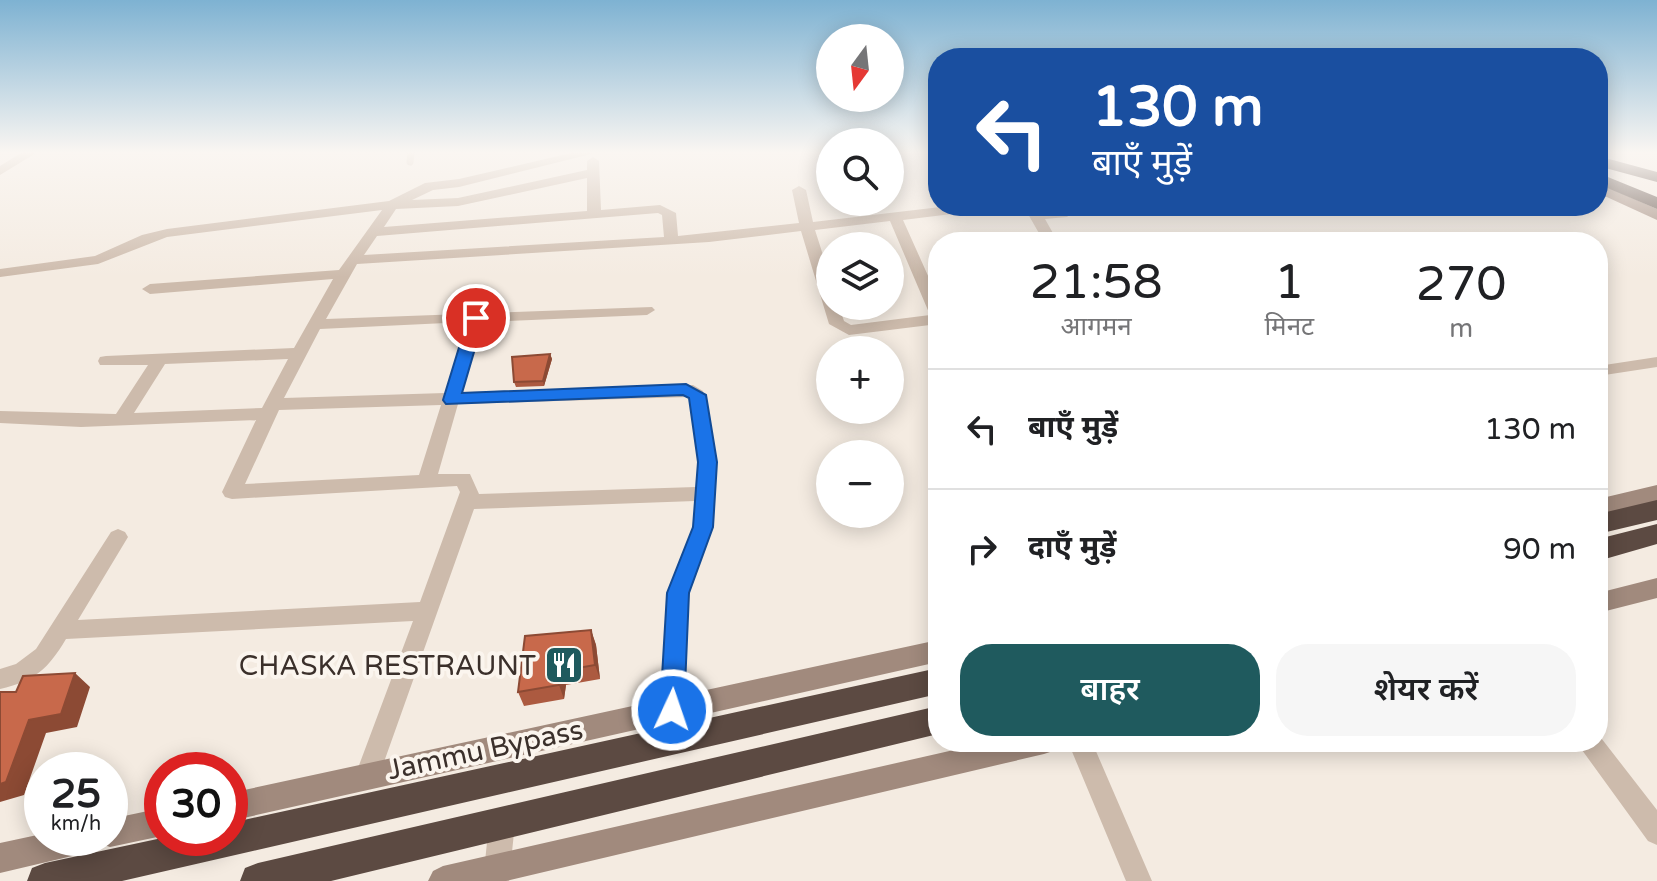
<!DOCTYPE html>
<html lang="hi">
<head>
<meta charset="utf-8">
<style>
  body { margin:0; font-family:"Varela Round","Noto Sans Devanagari",sans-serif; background:#f6f6f6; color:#202124; height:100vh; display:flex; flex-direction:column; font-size:30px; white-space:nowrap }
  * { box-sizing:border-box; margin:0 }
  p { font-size:26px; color:#757577 }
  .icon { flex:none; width:44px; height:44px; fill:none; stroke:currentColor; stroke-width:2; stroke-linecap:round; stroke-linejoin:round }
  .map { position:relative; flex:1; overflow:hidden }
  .panel { position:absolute; left:928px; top:232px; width:680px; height:520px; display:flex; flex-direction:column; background:#fff; border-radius:32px; box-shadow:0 4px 20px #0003 }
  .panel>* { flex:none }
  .banner { position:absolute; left:928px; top:48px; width:680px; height:168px; border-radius:32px; box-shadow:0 4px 20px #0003; background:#1a4fa0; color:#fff; overflow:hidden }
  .needle { width:52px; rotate:195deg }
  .fabs { position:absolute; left:816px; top:24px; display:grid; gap:16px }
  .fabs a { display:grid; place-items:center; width:88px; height:88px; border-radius:50%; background:#fff; box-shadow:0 4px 20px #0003; font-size:40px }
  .speed { position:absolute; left:24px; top:752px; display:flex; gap:16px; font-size:40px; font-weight:700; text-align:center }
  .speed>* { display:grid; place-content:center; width:104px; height:104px; border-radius:50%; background:#fff; box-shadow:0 4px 20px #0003; line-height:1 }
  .speed small { font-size:20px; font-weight:400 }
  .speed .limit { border:12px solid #d22; background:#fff; color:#111 }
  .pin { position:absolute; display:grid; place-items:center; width:68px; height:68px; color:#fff; margin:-34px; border:4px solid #fff; border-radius:50%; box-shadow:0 2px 8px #0007 }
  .me { position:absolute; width:88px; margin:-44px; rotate:3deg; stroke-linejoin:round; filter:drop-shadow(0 0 6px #0008) }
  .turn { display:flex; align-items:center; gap:28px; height:168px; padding:0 32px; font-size:36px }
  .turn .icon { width:104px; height:104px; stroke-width:2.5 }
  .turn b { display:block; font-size:56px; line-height:68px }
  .eta { display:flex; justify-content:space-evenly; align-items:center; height:136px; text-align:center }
  .eta b { font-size:48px; font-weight:600; line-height:56px }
  .primary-button { display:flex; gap:16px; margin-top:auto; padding:16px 32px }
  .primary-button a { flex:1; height:92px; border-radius:32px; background:#1f5a5e; color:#fff; font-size:32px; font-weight:600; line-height:92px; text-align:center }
  .primary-button a+a { background:#f6f6f6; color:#202124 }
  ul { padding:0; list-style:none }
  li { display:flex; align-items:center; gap:24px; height:120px; padding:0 32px; border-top:2px solid #e0e0e0 }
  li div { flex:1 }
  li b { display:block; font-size:30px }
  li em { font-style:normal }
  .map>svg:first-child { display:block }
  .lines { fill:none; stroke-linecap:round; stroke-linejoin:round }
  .lane { stroke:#cdbbac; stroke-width:7 }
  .street { fill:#cdbbac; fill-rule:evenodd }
  .secondary { fill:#a18a7d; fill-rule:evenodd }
  .highway { fill:#5c4a42; fill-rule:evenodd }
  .wall { fill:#ac5a40 }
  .shaded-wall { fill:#8c4a34 }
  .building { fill:#c8694b; stroke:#8c4a34; stroke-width:2 }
  .route { fill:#1a73e8; stroke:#114b97; stroke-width:2 }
  .labels { text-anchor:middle; stroke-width:8; stroke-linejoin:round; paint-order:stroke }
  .near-poi-label { font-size:28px; fill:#3b302b; stroke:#fbf5ee; text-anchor:end }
  .near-street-label { font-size:28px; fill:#3b302b; stroke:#fbf5ee }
</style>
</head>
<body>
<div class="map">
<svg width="1657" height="881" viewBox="0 0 1657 881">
  <rect width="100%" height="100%" fill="#f4ebe1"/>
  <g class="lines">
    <path class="lane" d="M410,162l1,-9"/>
    <path class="street" d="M21,153h15l-36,22v-9z
      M571,153h24l-136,34 -26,3 -21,10 46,-2 129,-28v-9l6,-4 6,4 2,49 59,-5 16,8 2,23 121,-13 -7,-33 7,-4 7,4 7,32 136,-16h42l-7,4 -81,10 35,78v26l-89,11 -20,-11 -28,-93 -92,11 -352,22 -31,55 326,-12 3,3 -8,5 -164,7 -21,70 231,-7 10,6 13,71 -3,65 -25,66 -4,117 -4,8 -8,3 -8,-3 -4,-8 8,-117 25,-66 2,-26 -221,8 -95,267 -3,8 -9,4 -9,-4 -3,-8 58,-155 -347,18c-18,30 -31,42 -66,50v-20l16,-5 20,-15 75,-117 7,-3 7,3 3,5 -50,83 342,-18 40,-110 -3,-6 -225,13 -7,-2 -3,-5 34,-72 -175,7 -81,-4v-12l116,3 32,-49h-48l-2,-4 2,-4 6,-1 188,-8 39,-69 -183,15 -8,-5 8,-5 189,-14 43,-60 -215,27 -69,27 -98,13v-8l95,-13 47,-21 25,-6 222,-28 36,-18 34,-4zM587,178v33l-203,16 12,-18 62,-3zM658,213l4,2 2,22 -300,18 13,-19zM890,221l40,94 -79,10 -7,-4 -5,-15h-9v-29l-15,-47zM467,322l-22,71 -161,5 36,-69zM288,359l-26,49 -128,5 31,-49zM689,397l9,65 -2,25 -217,7 -9,-20h-32l20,-70zM441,405l-22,70 -174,9 34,-74z
      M1016,206c13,0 24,6 36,5 10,0 15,-5 28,-5l-13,11 -22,2 13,23h-14l-16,-28z
      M1145,238l6,1 2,3h-15z
      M1657,357v10l-59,9v-10z
      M1598,734l59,76v35l-9,-4 -66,-91 -4,-8h20z
      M1068,742h24l60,139h-26z
      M502,810l9,4 4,9 -6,58h-26l6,-58 4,-9z"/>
    <path class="secondary" d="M1598,183l59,26v11l-59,-27z
      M1657,485v16l-59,14v-16z
      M1657,578v20l-59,15v-20z
      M938,640v22l-708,159v-28z
      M989,742h68l-4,9 -9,3 -538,127h-78l5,-10 10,-5z
      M162,808v28l-52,11 -9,-3 -2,4 -10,4 -89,21v-30l42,-9v4h68v-19z"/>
    <path class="highway" d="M1598,156l59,16v10l-59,-16z
      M1598,173l59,24v12l-59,-25z
      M1657,500v20l-59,14v-20z
      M1657,524v20l-59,17v-22z
      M938,668v26l-816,187h-95l5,-13 13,-5 117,-25h68v-15z
      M938,706v28l-607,147h-91l5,-13 13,-5z"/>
  </g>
  <path class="wall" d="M550,354l2,5 -8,27 -28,1 -2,-5z
    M591,630l5,15 4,34 -34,6 -2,14 -40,7 -6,-14z"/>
  <path class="shaded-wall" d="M550,354l2,5 -8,27 -1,-5z
    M591,630l5,15 4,34 -5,-14z
    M561,671l5,14 -2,14 -5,-14z
    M75,673l15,14 -13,40 -31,6 -22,62 -24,7v-18l29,-64z"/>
  <path class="building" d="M550,354l-7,27 -29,1 -2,-25z
    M591,630l4,35 -34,6 -2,14 -41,7 7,-56z
    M75,673l-14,41 -32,6 -23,62 -6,2v-92h16l7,-16z"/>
  <linearGradient id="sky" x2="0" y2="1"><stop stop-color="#7eb2d2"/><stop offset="0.55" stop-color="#faf6f2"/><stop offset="1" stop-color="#faf6f2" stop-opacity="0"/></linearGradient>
  <rect width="1657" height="277" fill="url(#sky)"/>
  <path class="route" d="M476,314l8,4 -22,75 224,-9 20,11 11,67 -4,65 -24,66 -5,117 -4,8 -8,3 -9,-3 -3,-8 7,-117 26,-66 5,-65 -9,-64 -6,-3 -237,9 -3,-4 25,-82z"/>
  <defs>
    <g id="restaurant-square" transform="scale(2)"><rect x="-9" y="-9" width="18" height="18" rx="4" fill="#1f5a5e" stroke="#fbf5ee"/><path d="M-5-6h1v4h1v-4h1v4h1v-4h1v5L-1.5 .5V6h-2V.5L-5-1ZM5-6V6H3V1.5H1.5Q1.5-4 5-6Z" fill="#fff"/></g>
  </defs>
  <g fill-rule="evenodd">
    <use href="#restaurant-square" x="564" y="665"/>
  </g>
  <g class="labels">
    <g class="near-poi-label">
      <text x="536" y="675">CHASKA RESTRAUNT</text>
    </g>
    <g class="near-street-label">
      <text transform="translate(485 749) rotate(-12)" y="10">Jammu Bypass</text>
    </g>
  </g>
</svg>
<div class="fabs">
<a><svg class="needle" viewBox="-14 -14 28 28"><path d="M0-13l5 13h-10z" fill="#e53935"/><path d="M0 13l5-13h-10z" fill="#757577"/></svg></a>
<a><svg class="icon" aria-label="search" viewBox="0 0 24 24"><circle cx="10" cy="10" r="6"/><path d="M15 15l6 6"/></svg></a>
<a><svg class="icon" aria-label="layers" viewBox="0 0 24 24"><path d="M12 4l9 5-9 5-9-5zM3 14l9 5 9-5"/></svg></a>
<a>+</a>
<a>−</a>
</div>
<div class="speed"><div>25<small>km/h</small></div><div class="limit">30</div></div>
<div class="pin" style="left:476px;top:318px;background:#d93025"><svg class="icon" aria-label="arrive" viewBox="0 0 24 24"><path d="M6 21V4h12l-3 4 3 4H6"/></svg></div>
<svg class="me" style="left:672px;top:710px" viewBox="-20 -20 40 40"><circle r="17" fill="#1a73e8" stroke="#fff" stroke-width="3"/><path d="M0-11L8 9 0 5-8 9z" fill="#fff"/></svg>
<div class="banner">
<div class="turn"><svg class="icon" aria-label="left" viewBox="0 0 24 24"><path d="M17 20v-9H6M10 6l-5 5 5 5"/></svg><div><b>130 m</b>बाएँ मुड़ें</div></div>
</div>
<section class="panel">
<div class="eta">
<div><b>21:58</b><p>आगमन</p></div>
<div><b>1</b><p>मिनट</p></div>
<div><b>270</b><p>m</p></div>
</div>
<ul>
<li><svg class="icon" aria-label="left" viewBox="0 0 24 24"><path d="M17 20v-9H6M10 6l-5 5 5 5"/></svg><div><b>बाएँ मुड़ें</b></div><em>130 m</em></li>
<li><svg class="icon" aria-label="right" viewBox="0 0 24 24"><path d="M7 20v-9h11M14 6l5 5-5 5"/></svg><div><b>दाएँ मुड़ें</b></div><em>90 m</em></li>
</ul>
<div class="primary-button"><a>बाहर</a><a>शेयर करें</a></div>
</section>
</div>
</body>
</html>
